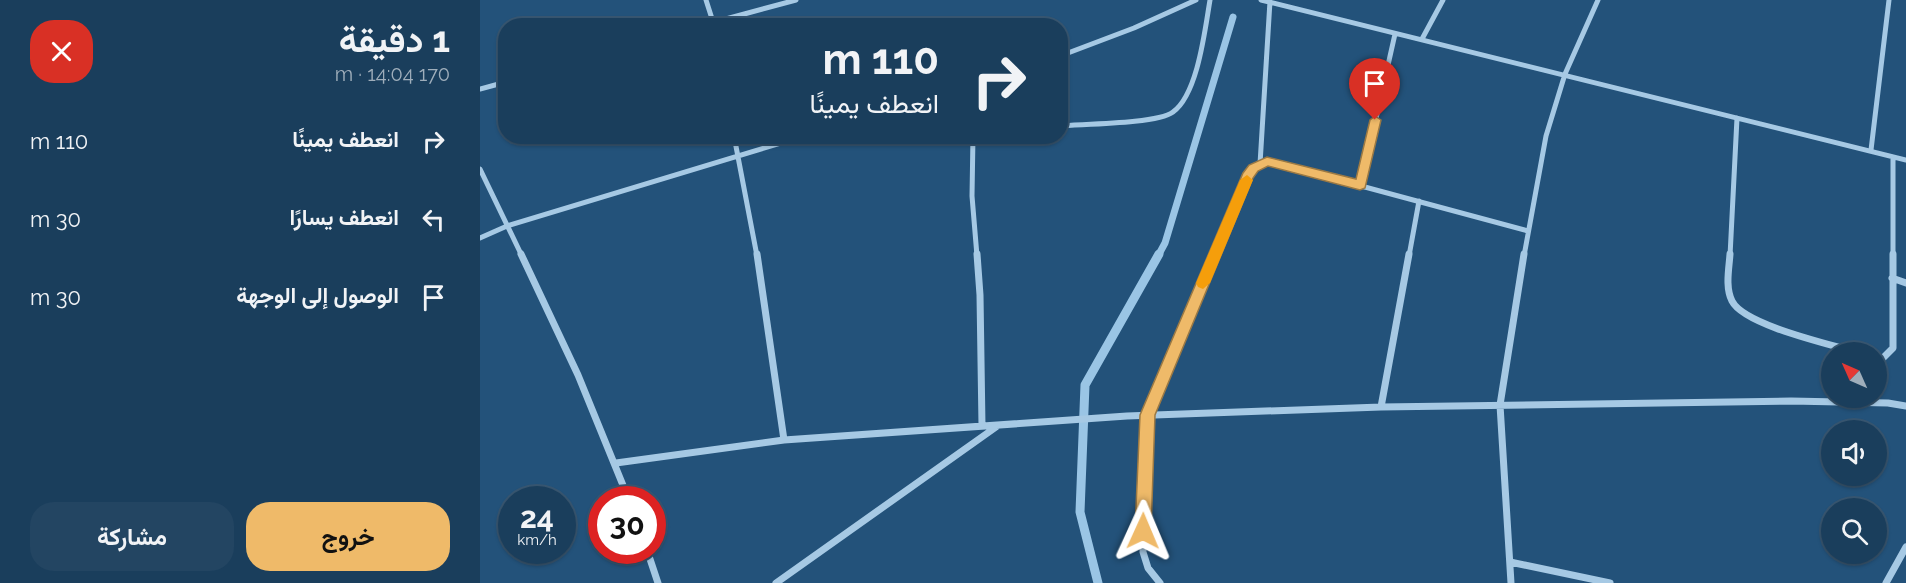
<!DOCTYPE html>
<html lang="ar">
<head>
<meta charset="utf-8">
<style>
  body { margin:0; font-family:Raleway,Vazirmatn,sans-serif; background:#234562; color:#f1f3f6; direction:rtl; height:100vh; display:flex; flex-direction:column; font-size:22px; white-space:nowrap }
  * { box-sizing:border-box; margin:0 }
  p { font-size:20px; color:#9faebb }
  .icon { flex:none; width:33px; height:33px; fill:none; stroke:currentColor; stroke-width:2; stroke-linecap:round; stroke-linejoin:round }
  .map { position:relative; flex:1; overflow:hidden; direction:ltr }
  .details { display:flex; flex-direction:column; background:#1a3e5c; width:480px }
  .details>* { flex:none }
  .top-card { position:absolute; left:18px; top:18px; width:570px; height:126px; border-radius:24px; box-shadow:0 2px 4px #0004,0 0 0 2px #385772; direction:rtl; background:#1a3e5c; color:#f1f3f6; overflow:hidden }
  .needle { width:39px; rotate:315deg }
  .buttons { position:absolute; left:1341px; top:342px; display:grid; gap:12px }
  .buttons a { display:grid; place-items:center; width:66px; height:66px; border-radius:50%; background:#1a3e5c; box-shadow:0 2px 4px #0004,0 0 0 2px #385772; font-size:30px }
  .speed { position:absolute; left:18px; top:486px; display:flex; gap:12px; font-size:30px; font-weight:700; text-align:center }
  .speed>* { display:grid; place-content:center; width:78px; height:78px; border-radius:50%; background:#1a3e5c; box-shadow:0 2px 4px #0004,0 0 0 2px #385772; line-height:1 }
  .speed small { font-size:15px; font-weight:400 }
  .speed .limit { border:9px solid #d22; background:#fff; color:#111 }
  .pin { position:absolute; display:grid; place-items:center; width:51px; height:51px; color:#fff; margin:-62px -26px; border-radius:50% 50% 50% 0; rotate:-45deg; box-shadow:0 0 6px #0007 }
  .pin .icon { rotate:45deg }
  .me { position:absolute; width:66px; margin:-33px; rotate:1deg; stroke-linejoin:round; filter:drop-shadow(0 0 4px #0008) }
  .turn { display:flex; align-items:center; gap:21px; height:126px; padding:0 30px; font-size:27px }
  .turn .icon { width:78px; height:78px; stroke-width:2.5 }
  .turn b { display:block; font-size:42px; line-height:51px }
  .round { display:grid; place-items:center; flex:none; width:63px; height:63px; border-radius:24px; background:#234562 }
  .head { display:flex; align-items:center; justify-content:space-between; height:102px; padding:0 30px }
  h1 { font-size:36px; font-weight:700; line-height:45px }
  .cta { display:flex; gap:12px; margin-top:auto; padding:12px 30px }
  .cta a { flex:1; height:69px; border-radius:24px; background:#efba69; color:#111; font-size:24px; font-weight:700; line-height:69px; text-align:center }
  .cta a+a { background:#234562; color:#f1f3f6 }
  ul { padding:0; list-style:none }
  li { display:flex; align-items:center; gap:18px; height:78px; padding:0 30px }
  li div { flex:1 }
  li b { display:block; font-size:22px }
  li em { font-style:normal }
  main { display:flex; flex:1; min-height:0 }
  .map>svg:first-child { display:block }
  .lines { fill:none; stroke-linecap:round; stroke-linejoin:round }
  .stream-far1 { stroke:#9ac5e5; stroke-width:7 }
  .stream { stroke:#9ac5e5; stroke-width:9 }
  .minor-far1 { stroke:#a6c9e4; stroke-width:5 }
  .minor { stroke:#a6c9e4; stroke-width:7 }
  .route { fill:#efba69; stroke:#9b7944; stroke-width:1.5 }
  .slow { fill:#f59e0b }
</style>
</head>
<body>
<main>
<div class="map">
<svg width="1426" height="583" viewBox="0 0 1426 583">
  <rect width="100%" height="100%" fill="#23527a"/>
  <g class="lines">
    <path class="stream-far1" d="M678,256l7,-13 68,-226"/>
    <path class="stream" d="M618,583l-18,-71 5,-127 74,-131"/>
    <path class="minor-far1" d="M226,0l8,25
      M781,0l645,160
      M220,26l96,-26
      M942,39l21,-39
      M580,56l74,-28 62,-28
      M0,89l26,-7
      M580,126c23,-2 97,-2 113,-14 25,-18 32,-83 37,-112
      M254,136l23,120
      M493,136l-1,60 5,60
      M1391,150l18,-150
      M1413,157v99
      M780,164l10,-163
      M0,169l42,87
      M881,185l34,-151
      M0,238l27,-12 297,-90
      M735,256l33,-79 12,-12 12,-3 256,69
      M929,256l10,-55
      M1044,256l22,-120 19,-62 33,-74
      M1250,256l7,-138"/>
    <path class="minor" d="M41,254l57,121 51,125
      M277,254l27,186
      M497,254l3,41 2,131
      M1250,254c-1,15 -5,33 2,47 12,24 97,43 124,51
      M1412,278l14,5
      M1396,357l7,1 10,-10v-94
      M901,407l28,-153
      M136,463l168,-23 343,-24 254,-9 410,-6 97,2 18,3
      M167,550l11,33
      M1030,562l100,21
      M296,583l220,-156
      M680,583l-12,-15 -5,-16 4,-137 68,-161
      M1031,583l-11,-178 24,-151
      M1406,583l20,-36"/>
  </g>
  <path class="route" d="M895,116l6,4 -16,68 -5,2 -92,-24 -10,5 -5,7 -98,237 -4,116 -2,6 -6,2 -6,-2 -2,-6 5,-116 103,-242 6,-8 18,-8 89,22 14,-59z"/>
  <path class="slow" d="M767,175l6,5 -43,103 -7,6 -5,-2 -2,-4 44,-103z"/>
</svg>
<div class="buttons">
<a><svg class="needle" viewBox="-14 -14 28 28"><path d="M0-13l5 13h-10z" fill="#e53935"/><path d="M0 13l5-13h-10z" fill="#9faebb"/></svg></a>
<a><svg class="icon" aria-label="sound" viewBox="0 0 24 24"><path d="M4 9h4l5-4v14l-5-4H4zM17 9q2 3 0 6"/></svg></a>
<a><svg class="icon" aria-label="search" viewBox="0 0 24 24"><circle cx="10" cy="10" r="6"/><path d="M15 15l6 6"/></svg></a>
</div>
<div class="speed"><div>24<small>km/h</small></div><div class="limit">30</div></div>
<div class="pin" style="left:895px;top:120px;background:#d93025"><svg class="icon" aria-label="arrive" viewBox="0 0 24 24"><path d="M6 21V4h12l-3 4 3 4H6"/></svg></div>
<svg class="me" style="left:663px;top:531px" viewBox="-20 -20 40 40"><path d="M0-17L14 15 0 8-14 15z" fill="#efba69" stroke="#fff" stroke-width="4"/></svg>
<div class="top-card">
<div class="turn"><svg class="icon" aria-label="right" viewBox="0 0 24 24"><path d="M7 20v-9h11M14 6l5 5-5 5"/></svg><div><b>110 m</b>انعطف يمينًا</div></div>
</div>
</div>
<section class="details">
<div class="head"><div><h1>1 دقيقة</h1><p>170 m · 14:04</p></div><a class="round" style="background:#d93025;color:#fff"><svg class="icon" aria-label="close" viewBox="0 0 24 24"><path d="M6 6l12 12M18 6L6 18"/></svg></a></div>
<ul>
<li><svg class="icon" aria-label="right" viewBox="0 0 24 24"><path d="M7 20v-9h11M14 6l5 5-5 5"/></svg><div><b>انعطف يمينًا</b></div><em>110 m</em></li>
<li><svg class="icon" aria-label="left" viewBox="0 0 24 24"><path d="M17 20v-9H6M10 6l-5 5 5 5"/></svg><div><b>انعطف يسارًا</b></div><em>30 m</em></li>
<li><svg class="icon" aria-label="arrive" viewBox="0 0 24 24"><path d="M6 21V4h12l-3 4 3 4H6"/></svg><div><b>الوصول إلى الوجهة</b></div><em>30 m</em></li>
</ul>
<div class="cta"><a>خروج</a><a>مشاركة</a></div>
</section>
</main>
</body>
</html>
